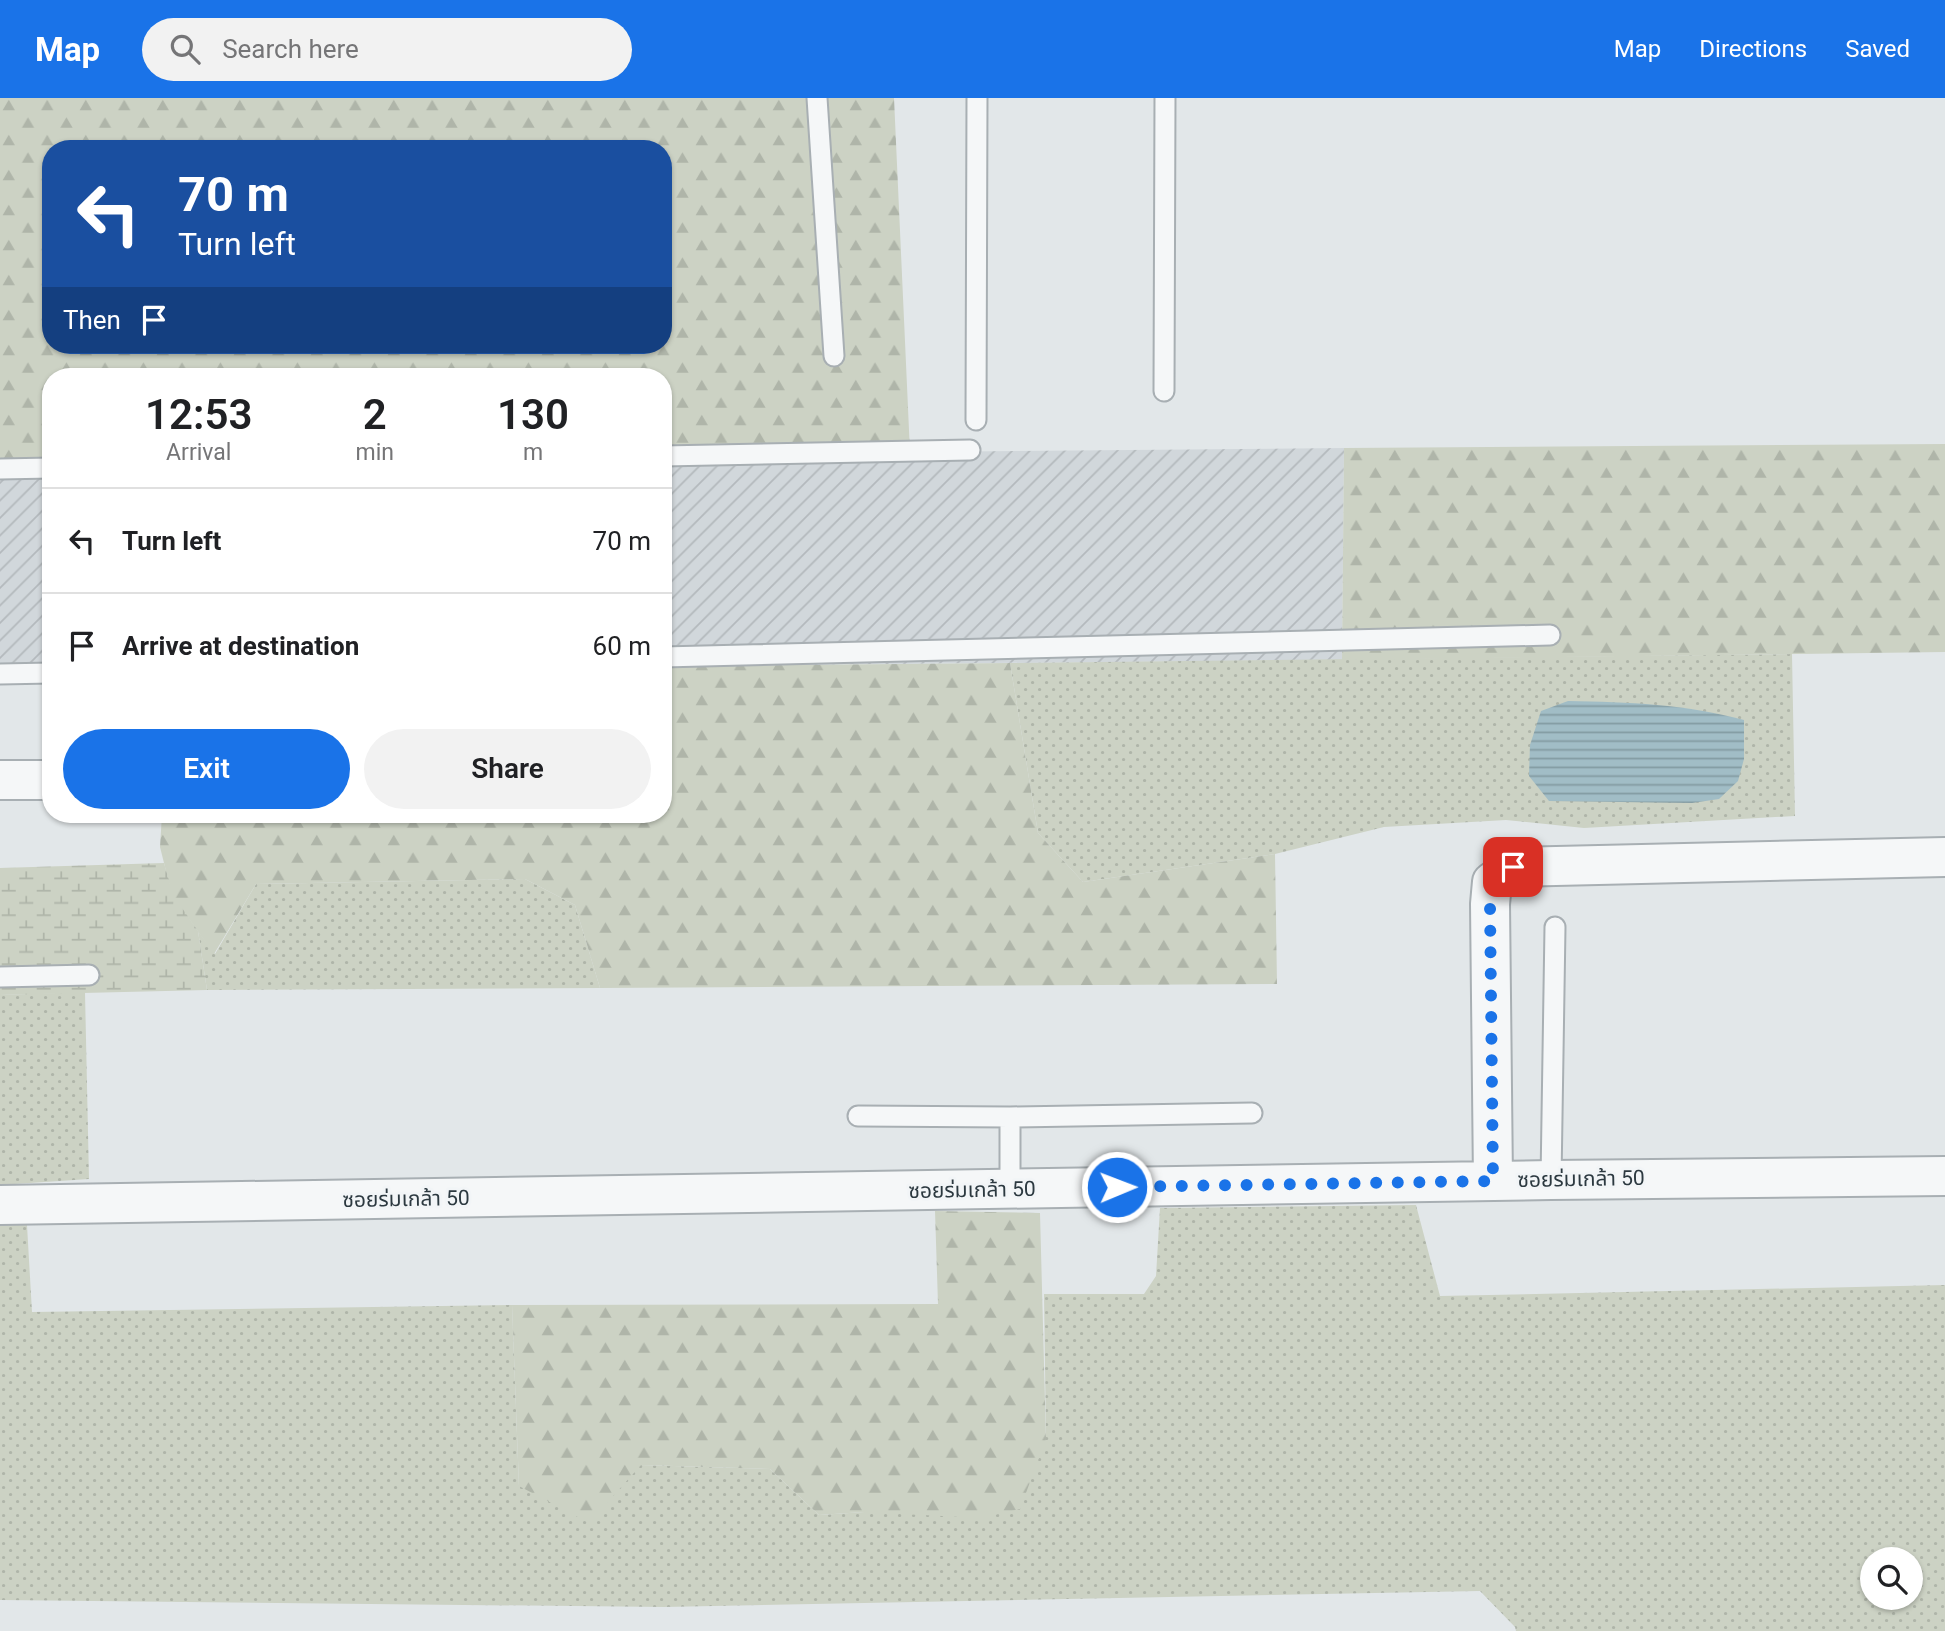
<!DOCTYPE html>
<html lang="en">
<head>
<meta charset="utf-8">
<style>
  body { margin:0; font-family:Roboto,"Noto Sans Thai",sans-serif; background:#f2f2f2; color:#202124; height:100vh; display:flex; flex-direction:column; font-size:26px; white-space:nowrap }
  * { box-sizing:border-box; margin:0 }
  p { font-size:23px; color:#757577 }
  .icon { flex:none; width:38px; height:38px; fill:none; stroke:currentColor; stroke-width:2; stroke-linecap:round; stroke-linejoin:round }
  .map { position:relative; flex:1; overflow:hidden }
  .side { position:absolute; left:42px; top:270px; width:630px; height:455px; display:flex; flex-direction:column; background:#fff; border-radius:28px; box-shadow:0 2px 5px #0004 }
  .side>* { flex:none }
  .banner { position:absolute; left:42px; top:42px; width:630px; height:214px; border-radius:28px; box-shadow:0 2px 5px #0004; background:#1a4fa0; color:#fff; overflow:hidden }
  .fabs { position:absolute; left:1860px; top:1449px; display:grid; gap:14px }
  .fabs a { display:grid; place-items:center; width:63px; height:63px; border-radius:50%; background:#fff; box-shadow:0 2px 5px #0004; font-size:35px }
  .pin { position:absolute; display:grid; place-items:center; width:60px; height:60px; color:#fff; margin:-30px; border-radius:14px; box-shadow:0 4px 10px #0006 }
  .me { position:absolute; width:77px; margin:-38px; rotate:89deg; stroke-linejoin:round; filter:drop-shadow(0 0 5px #0008) }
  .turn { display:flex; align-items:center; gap:24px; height:147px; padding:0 21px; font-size:32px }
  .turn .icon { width:91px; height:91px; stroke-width:2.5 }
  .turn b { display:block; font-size:49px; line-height:60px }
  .then { display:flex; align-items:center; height:66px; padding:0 21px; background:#0003; gap:14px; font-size:26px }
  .eta { display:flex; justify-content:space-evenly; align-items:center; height:119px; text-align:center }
  .eta b { font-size:42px; font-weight:600; line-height:49px }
  .cta { display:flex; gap:14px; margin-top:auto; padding:14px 21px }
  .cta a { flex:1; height:80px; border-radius:42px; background:#1a73e8; color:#fff; font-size:28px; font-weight:600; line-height:80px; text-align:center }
  .cta a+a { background:#f2f2f2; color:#202124 }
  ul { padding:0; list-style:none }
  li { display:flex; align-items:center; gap:21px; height:105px; padding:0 21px; border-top:2px solid #e0e0e0 }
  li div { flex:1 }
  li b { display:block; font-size:26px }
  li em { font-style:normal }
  header { display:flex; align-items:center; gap:42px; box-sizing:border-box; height:98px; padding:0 35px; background:#1a73e8; color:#fff }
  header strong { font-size:33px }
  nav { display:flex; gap:38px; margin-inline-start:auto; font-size:24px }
  .search { width:490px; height:63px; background:#f2f2f2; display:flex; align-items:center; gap:18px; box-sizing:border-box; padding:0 24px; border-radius:38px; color:#757577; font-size:26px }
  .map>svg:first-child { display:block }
  .industrial { fill:url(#industrial-furrows) }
  .green { fill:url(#green-dots); fill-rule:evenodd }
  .forest { fill:url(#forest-firs); fill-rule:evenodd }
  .wetland { fill:url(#wetland-marsh) }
  .water { fill:url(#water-rules) }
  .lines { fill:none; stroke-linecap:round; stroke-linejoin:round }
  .service-casing { stroke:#a8afb3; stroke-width:23 }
  .minor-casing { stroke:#a8afb3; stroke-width:42 }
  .service { stroke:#f5f7f8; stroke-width:19 }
  .minor { stroke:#f5f7f8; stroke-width:38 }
  .route { stroke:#1a73e8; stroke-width:12; stroke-dasharray:0 21.6 }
  .labels { text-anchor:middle; stroke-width:6; stroke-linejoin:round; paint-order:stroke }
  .street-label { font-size:21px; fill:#2c3940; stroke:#f2f5f7 }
</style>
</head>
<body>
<header>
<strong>Map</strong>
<div class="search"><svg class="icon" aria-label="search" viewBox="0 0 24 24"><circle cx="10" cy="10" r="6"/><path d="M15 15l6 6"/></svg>Search here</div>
<nav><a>Map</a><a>Directions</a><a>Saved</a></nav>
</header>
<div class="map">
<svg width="1945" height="1533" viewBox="0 0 1945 1533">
  <defs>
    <pattern id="industrial-furrows" width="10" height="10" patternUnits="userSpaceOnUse" patternTransform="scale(1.75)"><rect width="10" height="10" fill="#d1d7db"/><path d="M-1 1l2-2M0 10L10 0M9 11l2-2" fill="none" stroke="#b4b9bd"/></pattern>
    <pattern id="green-dots" width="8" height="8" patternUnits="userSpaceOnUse" patternTransform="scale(1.75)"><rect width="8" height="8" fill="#ccd2c4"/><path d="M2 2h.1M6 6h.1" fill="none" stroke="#afb5a9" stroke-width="1.8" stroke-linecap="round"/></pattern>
    <pattern id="forest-firs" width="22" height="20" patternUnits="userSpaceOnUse" patternTransform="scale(1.75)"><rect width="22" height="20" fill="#ccd2c4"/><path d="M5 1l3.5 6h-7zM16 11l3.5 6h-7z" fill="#afb5a9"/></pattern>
    <pattern id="wetland-marsh" width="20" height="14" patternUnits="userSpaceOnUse" patternTransform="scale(1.75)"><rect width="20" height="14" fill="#ccd2c4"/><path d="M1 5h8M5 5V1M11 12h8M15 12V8" fill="none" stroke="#afb5a9"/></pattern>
    <pattern id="water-rules" width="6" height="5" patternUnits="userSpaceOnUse" patternTransform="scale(1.75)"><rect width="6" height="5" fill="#a1bdc6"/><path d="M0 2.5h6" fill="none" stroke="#839ba2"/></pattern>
  </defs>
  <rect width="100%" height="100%" fill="#e2e7e9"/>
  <path class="industrial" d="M1344,350l-2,212 -679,6v-200h40l207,-14z
    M0,370h51v202l-51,1z"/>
  <path class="green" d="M1792,556l3,162 -211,12 -78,-8 -122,7 -109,27 -192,28 -45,-49 -28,-170z
    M525,781l50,26 25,83 -393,2 -9,-59 17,23 41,-70z
    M85,894l4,187 -89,6v-190z
    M1416,1107l24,91 505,-11v346h-429l-1,-4 -35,-36 -816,16 -664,-7v-376l27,1 5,87 480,-7 7,181 122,-21 129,4 49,46 45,-3 182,-73 -2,-145h100l12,-18 4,-68zM1872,1461h39v39h-39z"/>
  <path class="forest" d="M0,0h894l16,354 -207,14h-40v-90h-612v92h-51zM51,51h612v196h-612z
    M1945,346v208l-603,8 2,-212z
    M1010,565l28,170 45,49 192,-28 2,130 -677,4 -25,-83 -50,-26 -269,5 -42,70 -42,-59 -12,-48 2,-33h501v-148z
    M935,1113l105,2 6,226 -26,70 -39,9 -117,-6 -45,3 -49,-46 -129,-4 -52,58 -70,-37 -7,-181 426,-1z"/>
  <path class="wetland" d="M164,765l9,32 25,36 9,59 -207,5v-127z"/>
  <path class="water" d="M1568,603c61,1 117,3 176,19v39l-6,22 -19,18 -27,4 -143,-2 -20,-25 1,-31 11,-34z"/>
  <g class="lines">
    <g class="service-casing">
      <path id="service" d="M817,0l17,258
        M1164,293l1,-293
        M976,322l1,-322
        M663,358l307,-6
        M0,371l51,-1
        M663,559l887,-22
        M0,576l51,-1
        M0,879l89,-2
        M858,1018l152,1 242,-4
        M1551,1082l4,-253
        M1010,1091v-72"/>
    </g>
    <g class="minor-casing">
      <path id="minor" d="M0,682h51
        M1493,1083l-3,-277 2,-22 21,-15 432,-10
        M0,1107l1551,-25 394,-4"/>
    </g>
    <use href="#service" class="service"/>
    <use href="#minor" class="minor"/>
  </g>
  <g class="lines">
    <path class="route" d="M1117,1089l376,-6 -3,-277 2,-22 21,-15"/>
  </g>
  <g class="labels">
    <g class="street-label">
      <text transform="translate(1581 1081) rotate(-1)" y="7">ซอยร่มเกล้า 50</text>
      <text transform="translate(972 1092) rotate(-1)" y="7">ซอยร่มเกล้า 50</text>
      <text transform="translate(406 1101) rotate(-1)" y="7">ซอยร่มเกล้า 50</text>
    </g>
  </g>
</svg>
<div class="fabs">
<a><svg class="icon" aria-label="search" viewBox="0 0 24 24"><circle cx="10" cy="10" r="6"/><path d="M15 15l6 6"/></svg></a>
</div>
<div class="pin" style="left:1513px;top:769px;background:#d93025"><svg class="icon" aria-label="arrive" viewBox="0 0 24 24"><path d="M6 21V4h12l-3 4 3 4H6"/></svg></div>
<svg class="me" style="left:1117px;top:1089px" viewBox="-20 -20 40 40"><circle r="17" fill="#1a73e8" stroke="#fff" stroke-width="3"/><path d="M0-11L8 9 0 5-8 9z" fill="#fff"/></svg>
<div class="banner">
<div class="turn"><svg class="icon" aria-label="left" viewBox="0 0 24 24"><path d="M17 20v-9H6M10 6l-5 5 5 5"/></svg><div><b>70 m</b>Turn left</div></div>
<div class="then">Then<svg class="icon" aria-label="arrive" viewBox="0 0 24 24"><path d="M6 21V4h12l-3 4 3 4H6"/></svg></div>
</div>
<section class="side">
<div class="eta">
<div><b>12:53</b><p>Arrival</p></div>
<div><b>2</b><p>min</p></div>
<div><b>130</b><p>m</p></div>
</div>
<ul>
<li><svg class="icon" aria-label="left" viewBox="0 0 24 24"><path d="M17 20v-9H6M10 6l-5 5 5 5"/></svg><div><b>Turn left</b></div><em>70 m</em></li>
<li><svg class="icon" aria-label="arrive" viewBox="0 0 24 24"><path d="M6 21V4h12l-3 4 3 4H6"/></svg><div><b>Arrive at destination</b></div><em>60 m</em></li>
</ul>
<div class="cta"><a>Exit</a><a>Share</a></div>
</section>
</div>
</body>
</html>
